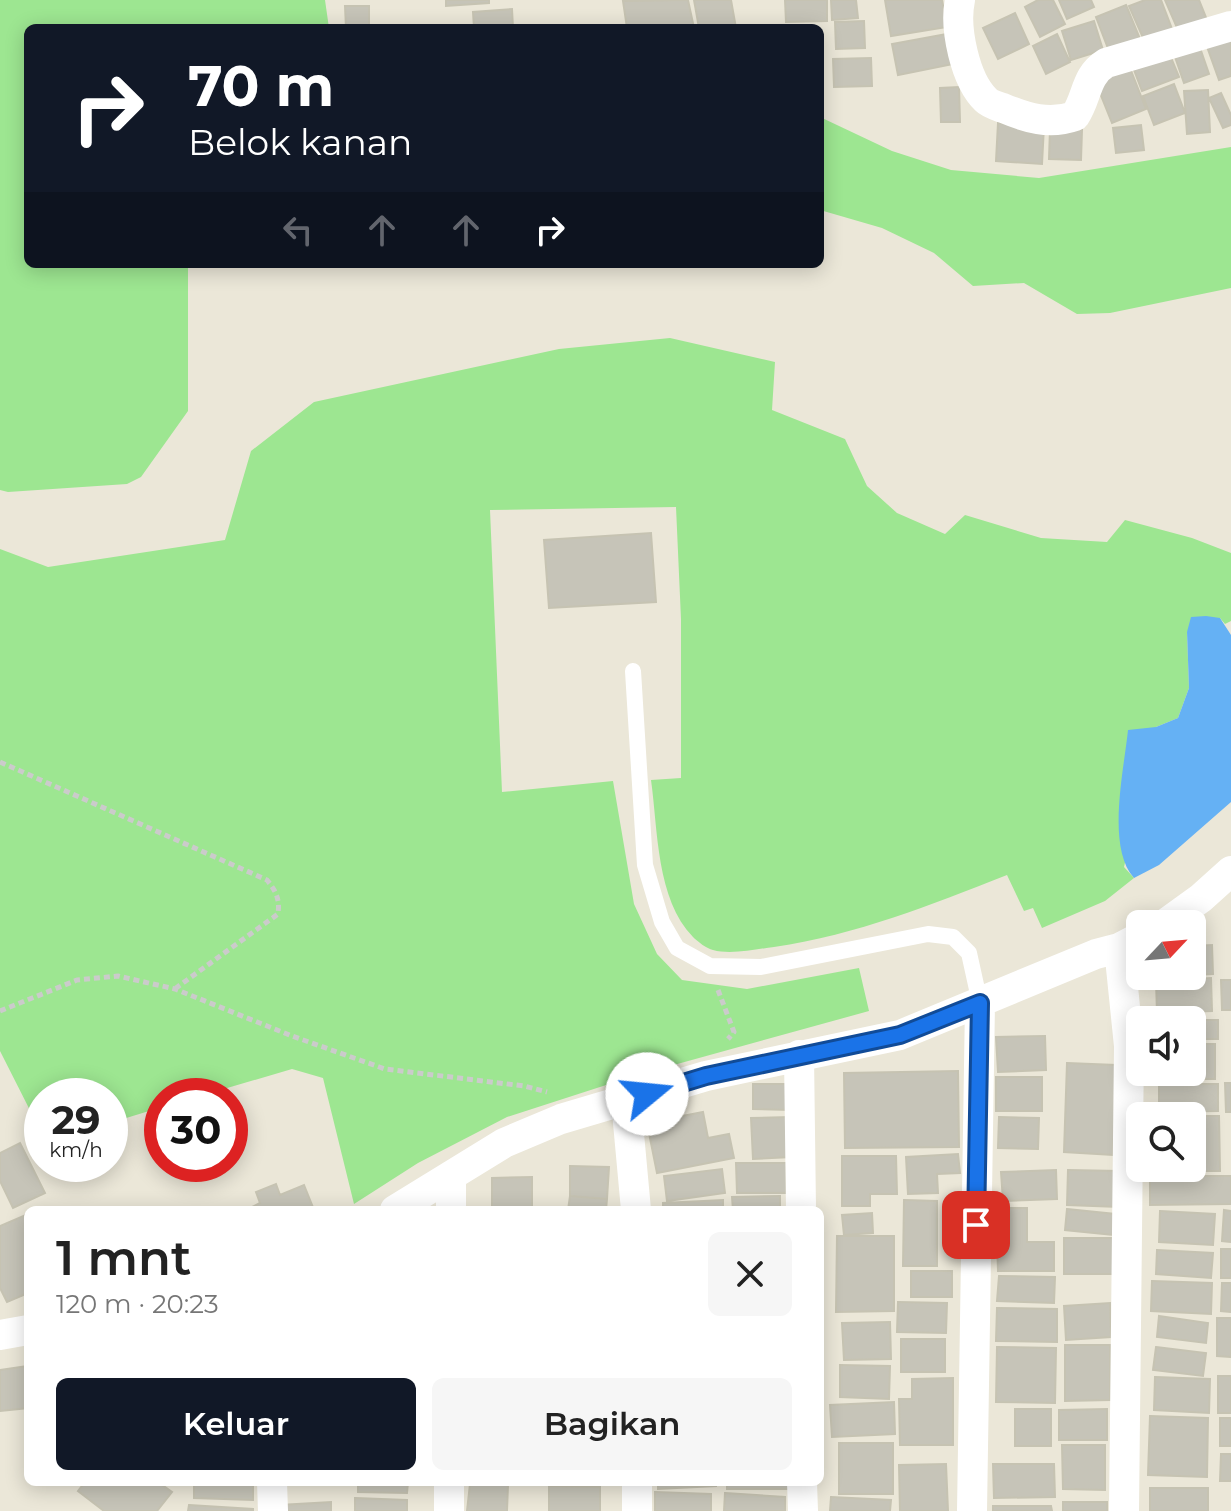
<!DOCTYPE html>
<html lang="id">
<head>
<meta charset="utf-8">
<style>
  body { margin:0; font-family:Montserrat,sans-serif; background:#f6f6f6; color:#222; height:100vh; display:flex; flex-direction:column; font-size:30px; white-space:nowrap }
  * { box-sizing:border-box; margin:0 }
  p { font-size:26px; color:#767676 }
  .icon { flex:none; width:44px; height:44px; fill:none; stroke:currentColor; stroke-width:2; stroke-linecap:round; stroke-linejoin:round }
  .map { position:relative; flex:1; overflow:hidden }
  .panel { position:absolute; left:24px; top:1206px; width:800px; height:280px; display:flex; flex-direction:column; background:#fff; border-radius:12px; box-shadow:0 4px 20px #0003 }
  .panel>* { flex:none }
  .top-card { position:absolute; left:24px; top:24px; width:800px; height:244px; border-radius:12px; box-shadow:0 4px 20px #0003; background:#111827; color:#fff; overflow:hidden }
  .needle { width:52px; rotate:64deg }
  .tools { position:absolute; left:1126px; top:910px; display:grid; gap:16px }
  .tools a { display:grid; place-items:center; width:80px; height:80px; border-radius:12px; background:#fff; box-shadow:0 4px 20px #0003; font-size:40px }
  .speed { position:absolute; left:24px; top:1078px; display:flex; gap:16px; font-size:40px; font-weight:700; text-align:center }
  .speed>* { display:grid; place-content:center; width:104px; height:104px; border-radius:50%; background:#fff; box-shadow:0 4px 20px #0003; line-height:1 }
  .speed small { font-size:20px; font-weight:400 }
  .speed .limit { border:12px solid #d22; background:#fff; color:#111 }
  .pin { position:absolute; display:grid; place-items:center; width:68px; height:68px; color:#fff; margin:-34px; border-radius:16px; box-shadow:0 4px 12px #0006 }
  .me { position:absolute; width:88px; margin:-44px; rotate:73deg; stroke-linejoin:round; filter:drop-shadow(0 0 6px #0008) }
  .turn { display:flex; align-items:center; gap:28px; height:168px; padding:0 32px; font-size:36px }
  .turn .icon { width:104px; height:104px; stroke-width:2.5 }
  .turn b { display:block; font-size:56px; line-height:68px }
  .lanes { display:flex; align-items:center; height:76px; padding:0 32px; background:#0003; justify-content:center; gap:40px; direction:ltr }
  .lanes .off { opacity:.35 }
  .round { display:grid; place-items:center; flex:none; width:84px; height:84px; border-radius:12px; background:#f6f6f6 }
  .overview { display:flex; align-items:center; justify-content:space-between; height:136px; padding:0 32px }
  h1 { font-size:48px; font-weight:600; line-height:60px }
  .action { display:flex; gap:16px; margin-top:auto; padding:16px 32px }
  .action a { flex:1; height:92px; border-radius:12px; background:#111827; color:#fff; font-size:32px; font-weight:600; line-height:92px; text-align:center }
  .action a+a { background:#f6f6f6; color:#222 }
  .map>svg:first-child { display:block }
  .green { fill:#9de691 }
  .water { fill:#65b1f4 }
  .building { fill:#c6c4b8; stroke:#c6c3b2; stroke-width:2 }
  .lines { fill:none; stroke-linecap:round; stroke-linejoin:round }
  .path { stroke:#cbcbcb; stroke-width:5; stroke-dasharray:6 4; stroke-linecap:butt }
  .service { stroke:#fff; stroke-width:16 }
  .minor { stroke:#fff; stroke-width:30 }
  .route-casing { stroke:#114b97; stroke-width:20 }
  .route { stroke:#1a73e8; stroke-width:14 }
</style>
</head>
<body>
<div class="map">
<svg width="1231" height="1511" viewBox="0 0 1231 1511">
  <rect width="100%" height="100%" fill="#ebe7d8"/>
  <path class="green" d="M0,0h325l4,28h-301v236h160v147l-47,66 -14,7 -119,8 -8,-2z
    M820,117l72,34 59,19 88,8 192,-31v141l-121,25 -33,1 -53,-31 -51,3 -39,-33 -52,-25 -62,-18z
    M670,338l105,24 -3,48 73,29 22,47 30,27 48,21 20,-19 76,23 66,4 18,-22 67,18 39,15v68l-6,3 -5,-6 -33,14 2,56 -11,30 -22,9 -32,140 10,11 -29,23 -63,27 -9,-20 -9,3 -17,-36c-79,31 -148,59 -233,72 -18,2 -43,8 -61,3 -6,-1 -16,-9 -20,-13 -37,-38 -35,-107 -42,-157l30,-2v-159l-5,-112 -186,3 12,282 111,-11 21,123 23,50 25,26 65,9 112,-21 10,43 -235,65 -127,41 -89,46 -64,41 -31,-126 -31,-9 -92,27h-38v11l-52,16v-27h-68v38l-42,-83v-502l48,18 177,-27 26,-89 63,-49 245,-53z"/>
  <path class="water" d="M1206,616l14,2 11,17v167l-72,63 -25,13c-28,-31 -10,-108 -6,-148l28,-3 22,-9 11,-30 -2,-56 4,-15z"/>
  <path class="building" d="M446,0h43v3l-43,3z
    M688,0l6,28h-67l-4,-27z
    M694,0h37l5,28h-37z
    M785,0h42v21l-41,1z
    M831,0h25l2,18 -26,2z
    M885,0h57l5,27 -56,9z
    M1038,0h15l12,24 -25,13 -15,-30z
    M1059,0h32l3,7 -27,12z
    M1145,0h16l11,29 -28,11 -15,-34z
    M1165,0h34l10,25 -28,12z
    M1126,5l14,34 -31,12 -13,-34z
    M345,6h24v22h-23z
    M512,9l1,19h-39l-1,-16z
    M1015,13l14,31 -31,15 -15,-31z
    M864,21l1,27 -29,1 -1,-27z
    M1094,21l9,29 -32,10 -9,-29z
    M1231,31v45l-12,4 -14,-39z
    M947,34l6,30 -55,11 -6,-31z
    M1057,34l13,28 -24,12 -13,-28z
    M1198,42l11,32 -25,9 -11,-32z
    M1167,48l12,29 -37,14 -11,-29z
    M871,58l1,28 -38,1 -1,-28z
    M1130,68l16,41 -34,14 -16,-40z
    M1174,84l11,29 -31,12 -11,-29z
    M959,87l1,35h-19l-1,-34z
    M1208,90l2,42 -23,2 -3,-43z
    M1221,93l10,22v10l-8,3 -14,-30z
    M998,123l46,3 -2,38 -46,-3z
    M1141,125l3,25 -28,3 -3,-25z
    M1050,129l32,1 -1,30 -32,-1z
    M651,533l5,69 -107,6 -5,-68z
    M1212,945l1,29 -21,1v-29z
    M1211,978l1,33 -55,2 -1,-32z
    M1221,980h10v30h-9z
    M1192,1020h26v19h-26z
    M1045,1036l1,34 -48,2 -2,-35z
    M1192,1044h23v35h-55v-7h32z
    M1067,1063l49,2 -3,90 -49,-3z
    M958,1071l1,76 -114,1 -1,-75z
    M996,1077h46v34h-46z
    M1225,1083h6v29h-5z
    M753,1084h38v26l-38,-1z
    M1159,1084h59v27l-59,1z
    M703,1112l5,26 21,-4 5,24 -77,15 -10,-50z
    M1192,1116h27l1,55h-68v-3h40z
    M790,1117l1,40 -38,2 -2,-41z
    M999,1117l40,1 -1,31 -40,-1z
    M20,1143l25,50 -32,15 -13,-27v-28z
    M958,1154l2,19 -23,1 1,19 -30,1 -2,-37z
    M842,1156h54l1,38h-27v12h-28z
    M736,1163h50v30h-49z
    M570,1166l39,1 -2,32 -37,-3z
    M722,1169l3,24 -58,8 -3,-25z
    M1056,1170l1,29 -54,2 -2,-29z
    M1068,1170l51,1v36l-52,-2z
    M1150,1176h81v28l-81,1z
    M532,1177v32l-40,1v-32z
    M276,1184l4,11 24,-10 10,25h-68l14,-7 -4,-11z
    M570,1196l37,3 -1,11h-38z
    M780,1196v14h-47l-1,-13z
    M723,1200v10h-60v-7z
    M904,1200l33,1v65h-34z
    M996,1208h31v34h27v29h-56z
    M1067,1209l48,5 -2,21 -48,-5z
    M1224,1210l7,1v31l-9,-1z
    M1160,1211l55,3 -2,31 -54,-3z
    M872,1213l1,20 -29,2 -2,-20z
    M28,1214v79l-21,9 -7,-14v-62z
    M837,1236h57v75l-58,1z
    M1064,1238h50v36h-50z
    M1221,1249h10v29h-10z
    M1157,1250l56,3 -2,25 -55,-4z
    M911,1271h41v26h-41z
    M999,1276l56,1 -1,26 -57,-2z
    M1152,1281l60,2 -1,31 -60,-3z
    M1222,1283h9v29l-10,-1z
    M898,1302l49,1 -1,30 -49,-1z
    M1110,1303l1,34 -45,3 -2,-34z
    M997,1308l60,1v33l-61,-1z
    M1159,1316l49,7 -2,20 -49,-6z
    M1217,1318h14v39l-14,-1z
    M890,1322l1,37 -47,1 -2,-37z
    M901,1339h44v33h-44z
    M1065,1345h45v55l-45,1z
    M997,1347l59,1 -1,55 -59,-1z
    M1156,1347l50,6 -3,23 -50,-6z
    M840,1365l50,1 -1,33 -49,-2z
    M28,1366v42l-28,3v-41z
    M1218,1376h13v37h-13z
    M1155,1377l55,2 -1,34 -55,-3z
    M953,1378v67h-53l-1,-46h13v-20z
    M894,1402l1,32 -63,3 -2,-32z
    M1015,1409h36v37h-36z
    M1107,1409v31h-48v-30z
    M1150,1416l58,2 -1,59 -59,-2z
    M1220,1418h11v28h-11z
    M839,1443h54v51h-54z
    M1062,1445h43v45l-42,-1z
    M1221,1454h10v27h-11z
    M946,1464l2,47h-48l-1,-46z
    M993,1464h61l1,33 -61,1z
    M85,1482h73l14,10 -15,19h-53l-26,-20z
    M194,1482h59v18l-59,-2z
    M358,1482h50l-1,11 -49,-1z
    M658,1482h58v4l-58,3z
    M727,1482h68v7h-68z
    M470,1484l38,1 -1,26h-40z
    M549,1486l51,1v24h-51z
    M1150,1488h58v23h-58z
    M655,1492l56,2v17h-56z
    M725,1493l60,4v14h-61z
    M831,1497l60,3 -1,11h-60z
    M355,1498l52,2v11h-52z
    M331,1502v9h-50l-1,-6z
    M1063,1502h44v9h-44z
    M189,1505l64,4v2h-65z
    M993,1506h58l1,5h-59z"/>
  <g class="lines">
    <path class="path" d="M0,762l267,118c9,11 13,19 11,34l-102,74
      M718,990l16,42 -6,7
      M0,1011l77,-31 41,-4 57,13 117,47 93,33 139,17 23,6"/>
    <path class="service" d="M633,671l12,194 17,57 15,26 33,18 51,1 167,-33 25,3 16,16 11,50"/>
    <path class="minor" d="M960,0c-6,28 5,80 26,100 4,4 11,6 17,8 24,10 46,17 72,8 13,-20 10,-40 31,-53l125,-37
      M1165,924l36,-26 30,-27
      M1119,948l10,98 -5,465
      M799,1055l2,155
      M626,1101l10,109
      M395,1210l109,-67 57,-24 145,-43 194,-41 196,-81 23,-6 21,-11
      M451,1210v-33
      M0,1335l28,-5
      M272,1482l1,29
      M802,1482l1,29
      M449,1511v-29
      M637,1511v-29
      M972,1511l8,-508"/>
  </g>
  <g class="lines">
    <g class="route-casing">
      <path id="route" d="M647,1094l59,-18 194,-41 80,-32 -4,222"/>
    </g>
    <use href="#route" class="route"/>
  </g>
</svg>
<div class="tools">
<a><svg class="needle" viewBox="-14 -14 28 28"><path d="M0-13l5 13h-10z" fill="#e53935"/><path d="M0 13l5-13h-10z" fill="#767676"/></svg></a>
<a><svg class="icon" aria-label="sound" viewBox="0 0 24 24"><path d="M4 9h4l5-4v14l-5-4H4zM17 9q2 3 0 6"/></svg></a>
<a><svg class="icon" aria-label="search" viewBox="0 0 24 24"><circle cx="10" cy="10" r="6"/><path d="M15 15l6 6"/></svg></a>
</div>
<div class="speed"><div>29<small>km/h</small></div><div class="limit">30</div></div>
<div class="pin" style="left:976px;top:1225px;background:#d93025"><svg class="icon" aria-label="arrive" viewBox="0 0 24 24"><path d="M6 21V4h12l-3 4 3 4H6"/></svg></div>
<svg class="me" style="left:647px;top:1094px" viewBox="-20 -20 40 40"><circle r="19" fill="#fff"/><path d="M0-13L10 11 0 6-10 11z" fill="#1a73e8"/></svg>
<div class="top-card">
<div class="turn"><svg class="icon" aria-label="right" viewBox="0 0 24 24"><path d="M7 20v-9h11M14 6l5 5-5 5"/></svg><div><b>70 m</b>Belok kanan</div></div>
<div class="lanes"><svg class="icon off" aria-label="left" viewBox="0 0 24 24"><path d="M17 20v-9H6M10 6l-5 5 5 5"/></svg><svg class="icon off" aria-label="ahead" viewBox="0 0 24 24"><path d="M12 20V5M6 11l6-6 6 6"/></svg><svg class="icon off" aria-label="ahead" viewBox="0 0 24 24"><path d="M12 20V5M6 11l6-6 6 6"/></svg><svg class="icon" aria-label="right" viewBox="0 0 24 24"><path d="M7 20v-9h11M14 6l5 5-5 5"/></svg></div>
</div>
<section class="panel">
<div class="overview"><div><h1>1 mnt</h1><p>120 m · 20:23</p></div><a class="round"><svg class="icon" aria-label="close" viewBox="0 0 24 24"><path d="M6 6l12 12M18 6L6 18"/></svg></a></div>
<div class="action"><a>Keluar</a><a>Bagikan</a></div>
</section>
</div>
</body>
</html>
